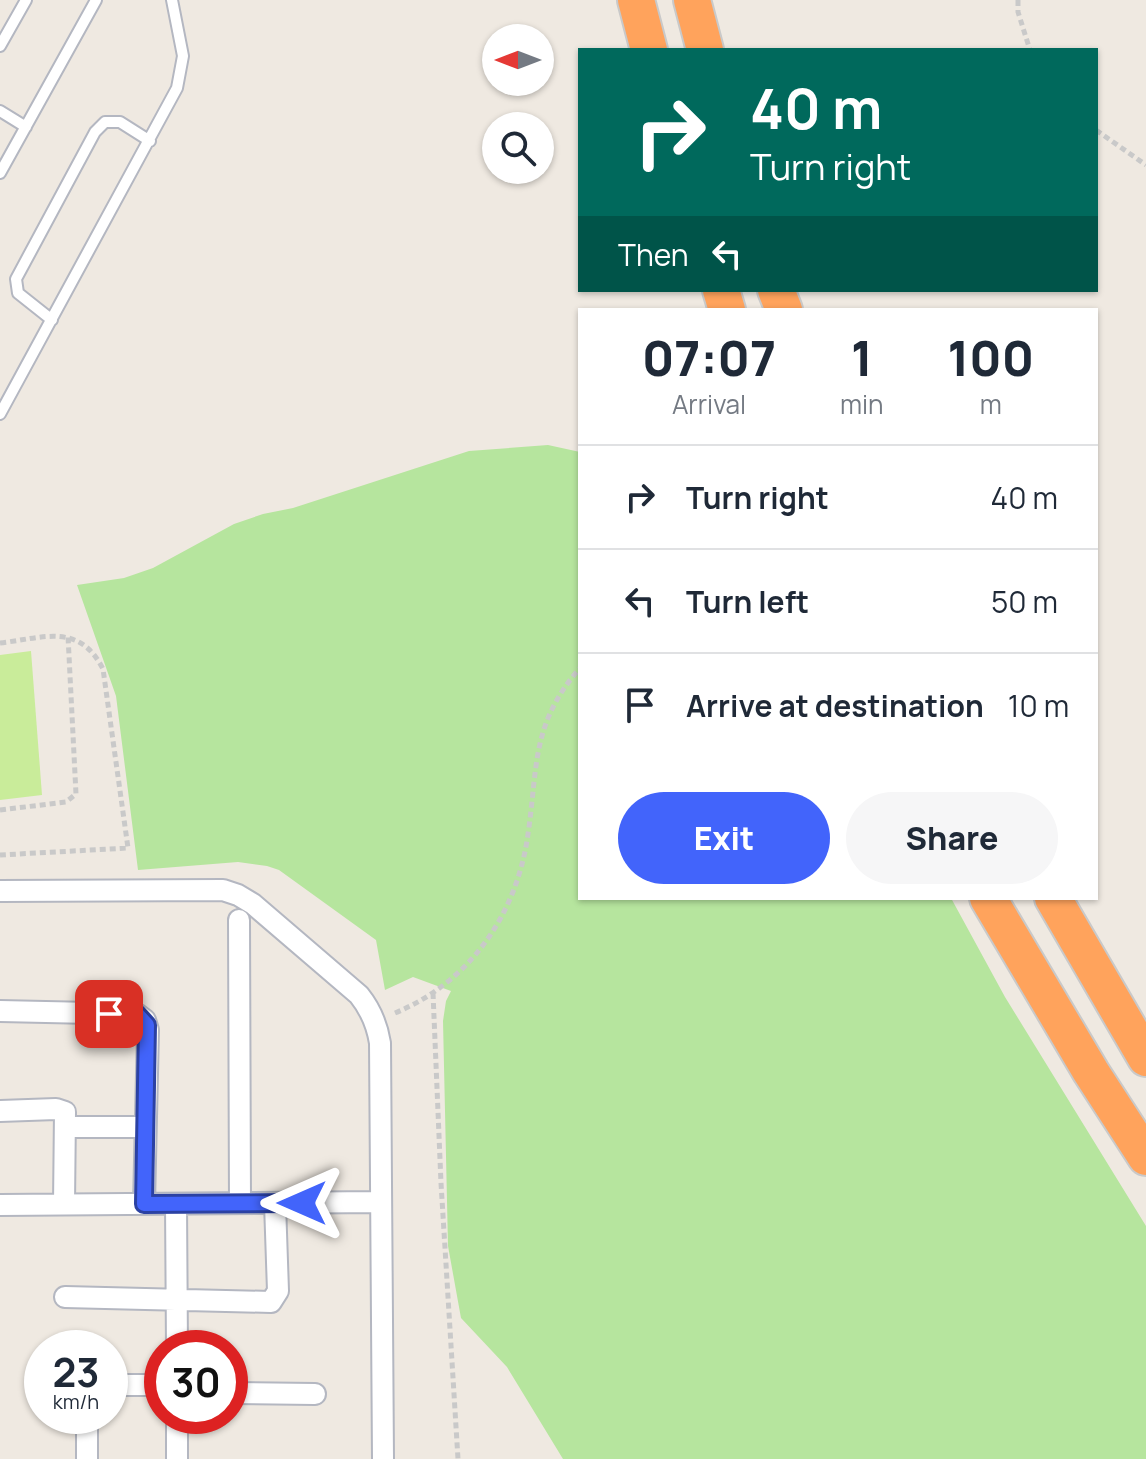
<!DOCTYPE html>
<html lang="en">
<head>
<meta charset="utf-8">
<style>
  body { margin:0; font-family:Manrope,sans-serif; background:#f6f6f7; color:#1f2937; height:100vh; display:flex; flex-direction:column; font-size:30px; white-space:nowrap }
  * { box-sizing:border-box; margin:0 }
  p { font-size:26px; color:#747a83 }
  .icon { flex:none; width:44px; height:44px; fill:none; stroke:currentColor; stroke-width:2; stroke-linecap:round; stroke-linejoin:round }
  .map { position:relative; flex:1; overflow:hidden }
  .details { position:absolute; left:578px; top:308px; width:520px; height:592px; display:flex; flex-direction:column; background:#fff; border-radius:0px; box-shadow:0 2px 6px #0004 }
  .details>* { flex:none }
  .banner { position:absolute; left:578px; top:48px; width:520px; height:244px; border-radius:0px; box-shadow:0 2px 6px #0004; background:#00695c; color:#fff; overflow:hidden }
  .needle { width:52px; rotate:270deg }
  .tools { position:absolute; left:482px; top:24px; display:grid; gap:16px }
  .tools a { display:grid; place-items:center; width:72px; height:72px; border-radius:50%; background:#fff; box-shadow:0 2px 6px #0004; font-size:40px }
  .speed { position:absolute; left:24px; top:1330px; display:flex; gap:16px; font-size:40px; font-weight:700; text-align:center }
  .speed>* { display:grid; place-content:center; width:104px; height:104px; border-radius:50%; background:#fff; box-shadow:0 2px 6px #0004; line-height:1 }
  .speed small { font-size:20px; font-weight:400 }
  .speed .limit { border:12px solid #d22; background:#fff; color:#111 }
  .pin { position:absolute; display:grid; place-items:center; width:68px; height:68px; color:#fff; margin:-34px; border-radius:16px; box-shadow:0 4px 12px #0006 }
  .me { position:absolute; width:88px; margin:-44px; rotate:270deg; stroke-linejoin:round; filter:drop-shadow(0 0 6px #0008) }
  .turn { display:flex; align-items:center; gap:28px; height:168px; padding:0 40px; font-size:36px }
  .turn .icon { width:104px; height:104px; stroke-width:2.5 }
  .turn b { display:block; font-size:56px; line-height:68px }
  .then { display:flex; align-items:center; height:76px; padding:0 40px; background:#0003; gap:16px; font-size:30px }
  .eta { display:flex; justify-content:space-evenly; align-items:center; height:136px; text-align:center }
  .eta b { font-size:48px; font-weight:800; line-height:56px }
  .cta { display:flex; gap:16px; margin-top:auto; padding:16px 40px }
  .cta a { flex:1; height:92px; border-radius:48px; background:#4264fb; color:#fff; font-size:32px; font-weight:800; line-height:92px; text-align:center }
  .cta a+a { background:#f6f6f7; color:#1f2937 }
  ul { padding:0; list-style:none }
  li { display:flex; align-items:center; gap:24px; height:104px; padding:0 40px; border-top:2px solid #e0e1e3 }
  li div { flex:1 }
  li b { display:block; font-size:30px }
  li em { font-style:normal }
  .map>svg:first-child { display:block }
  .green { fill:#b6e59e }
  .pitch { fill:#c9ec9a }
  .lines { fill:none; stroke-linecap:round; stroke-linejoin:round }
  .lane-casing { stroke:#b4b7c1; stroke-width:14 }
  .street-casing { stroke:#b4b7c1; stroke-width:24 }
  .highway-casing { stroke:#c9c9c9; stroke-width:40 }
  .path { stroke:#c9c9c9; stroke-width:5; stroke-dasharray:6 4; stroke-linecap:butt }
  .lane { stroke:#fff; stroke-width:10 }
  .street { stroke:#fff; stroke-width:20 }
  .highway { stroke:#ffa35c; stroke-width:36 }
  .route-casing { stroke:#2b41a3; stroke-width:20 }
  .route { stroke:#4264fb; stroke-width:14 }
</style>
</head>
<body>
<div class="map">
<svg width="1146" height="1459" viewBox="0 0 1146 1459">
  <rect width="100%" height="100%" fill="#efe9e1"/>
  <path class="green" d="M548,445l32,7v446h371l54,99 141,229v233h-583l-56,-92 -46,-49 -13,-72 -5,-225 3,-20 5,-10 -38,-14 -28,13 -9,-50 -97,-70 -12,-4 -29,-4 -100,8 -22,-174 -39,-111 47,-7 29,-10 81,-44 29,-10 30,-6 176,-57z"/>
  <path class="pitch" d="M31,651l11,144 -42,5v-145z"/>
  <g class="lines">
    <g class="lane-casing">
      <path id="lane" d="M0,46l26,-46
        M0,111l26,16
        M0,173l96,-173
        M52,320l-34,-27 -2,-14 79,-147 10,-10h15l30,19
        M0,414l177,-326 6,-32 -11,-56"/>
    </g>
    <g class="street-casing">
      <path id="street" d="M0,891l223,-1 15,5 15,9 106,91c12,15 18,29 21,48l3,416
        M239,920l1,283
        M0,1011l137,3 8,6 3,10 -4,174
        M0,1111l56,-2 9,3 -1,92
        M65,1127h80
        M176,1204l1,144
        M0,1205l381,-3
        M65,1297l206,5 7,-11 -3,-88
        M110,1385h52
        M230,1393l85,1
        M177,1416v43
        M87,1459v-43"/>
    </g>
    <g class="highway-casing">
      <path id="highway" d="M636,0l13,50
        M692,0l13,50
        M721,290l6,20
        M776,290l8,20
        M988,898l103,174 55,85
        M1053,898l93,160"/>
    </g>
    <path class="path" d="M1018,0v12l12,38
      M1096,130l50,35
      M0,643c43,-5 79,-21 103,26l25,179 -128,7
      M0,810l66,-8 10,-8 -8,-158
      M433,993l8,190 17,276
      M395,1013c75,-31 122,-99 133,-179 10,-68 3,-110 52,-166"/>
    <use href="#lane" class="lane"/>
    <use href="#street" class="street"/>
    <use href="#highway" class="highway"/>
  </g>
  <g class="lines">
    <g class="route-casing">
      <path id="route" d="M109,1014h28l10,11 -3,179 158,-1"/>
    </g>
    <use href="#route" class="route"/>
  </g>
</svg>
<div class="tools">
<a><svg class="needle" viewBox="-14 -14 28 28"><path d="M0-13l5 13h-10z" fill="#e53935"/><path d="M0 13l5-13h-10z" fill="#747a83"/></svg></a>
<a><svg class="icon" aria-label="search" viewBox="0 0 24 24"><circle cx="10" cy="10" r="6"/><path d="M15 15l6 6"/></svg></a>
</div>
<div class="speed"><div>23<small>km/h</small></div><div class="limit">30</div></div>
<div class="pin" style="left:109px;top:1014px;background:#d93025"><svg class="icon" aria-label="arrive" viewBox="0 0 24 24"><path d="M6 21V4h12l-3 4 3 4H6"/></svg></div>
<svg class="me" style="left:302px;top:1203px" viewBox="-20 -20 40 40"><path d="M0-17L14 15 0 8-14 15z" fill="#4264fb" stroke="#fff" stroke-width="4"/></svg>
<div class="banner">
<div class="turn"><svg class="icon" aria-label="right" viewBox="0 0 24 24"><path d="M7 20v-9h11M14 6l5 5-5 5"/></svg><div><b>40 m</b>Turn right</div></div>
<div class="then">Then<svg class="icon" aria-label="left" viewBox="0 0 24 24"><path d="M17 20v-9H6M10 6l-5 5 5 5"/></svg></div>
</div>
<section class="details">
<div class="eta">
<div><b>07:07</b><p>Arrival</p></div>
<div><b>1</b><p>min</p></div>
<div><b>100</b><p>m</p></div>
</div>
<ul>
<li><svg class="icon" aria-label="right" viewBox="0 0 24 24"><path d="M7 20v-9h11M14 6l5 5-5 5"/></svg><div><b>Turn right</b></div><em>40 m</em></li>
<li><svg class="icon" aria-label="left" viewBox="0 0 24 24"><path d="M17 20v-9H6M10 6l-5 5 5 5"/></svg><div><b>Turn left</b></div><em>50 m</em></li>
<li><svg class="icon" aria-label="arrive" viewBox="0 0 24 24"><path d="M6 21V4h12l-3 4 3 4H6"/></svg><div><b>Arrive at destination</b></div><em>10 m</em></li>
</ul>
<div class="cta"><a>Exit</a><a>Share</a></div>
</section>
</div>
</body>
</html>
